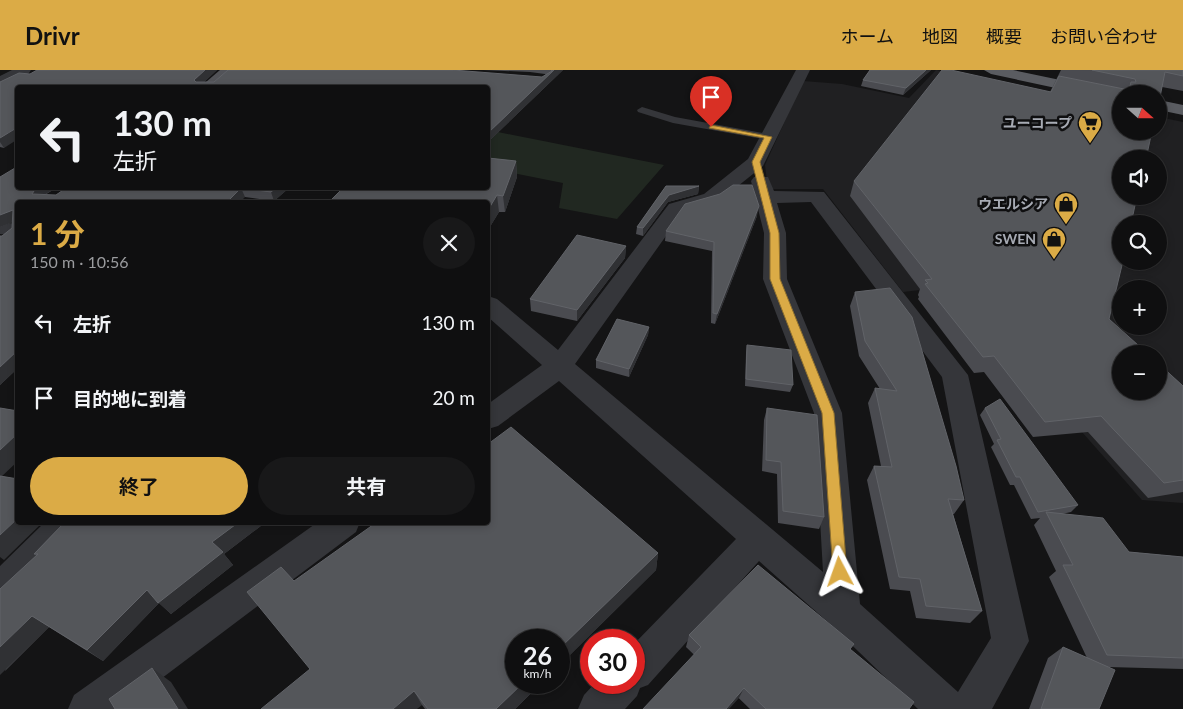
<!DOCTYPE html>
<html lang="ja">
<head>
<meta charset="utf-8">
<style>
  body { margin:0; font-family:Lato,"Noto Sans JP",sans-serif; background:#181819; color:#f1f3f6; height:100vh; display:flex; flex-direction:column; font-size:19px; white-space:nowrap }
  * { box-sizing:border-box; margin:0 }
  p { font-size:16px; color:#9b9c9f }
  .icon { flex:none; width:28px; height:28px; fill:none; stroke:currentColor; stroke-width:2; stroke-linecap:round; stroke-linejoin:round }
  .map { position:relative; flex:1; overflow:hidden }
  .details { position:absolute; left:15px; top:130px; width:475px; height:325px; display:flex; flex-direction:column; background:#0f0f10; border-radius:5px; box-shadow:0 2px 8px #0003,0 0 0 1px #2f2f30 }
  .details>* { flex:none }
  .banner { position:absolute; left:15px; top:15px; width:475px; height:105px; border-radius:5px; box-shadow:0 2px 8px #0003,0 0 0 1px #2f2f30; background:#0f0f10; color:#f1f3f6; overflow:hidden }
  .needle { width:32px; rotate:111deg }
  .controls { position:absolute; left:1112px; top:15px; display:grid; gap:10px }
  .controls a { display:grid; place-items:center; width:55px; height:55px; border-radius:50%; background:#0f0f10; box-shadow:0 2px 8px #0003,0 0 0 1px #2f2f30; font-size:25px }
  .speed { position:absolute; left:505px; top:559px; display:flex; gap:10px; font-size:25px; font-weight:700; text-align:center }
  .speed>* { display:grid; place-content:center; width:65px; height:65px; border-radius:50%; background:#0f0f10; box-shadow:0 2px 8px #0003,0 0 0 1px #2f2f30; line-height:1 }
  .speed small { font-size:12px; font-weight:400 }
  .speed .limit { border:8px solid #d22; background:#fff; color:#111 }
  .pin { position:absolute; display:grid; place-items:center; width:42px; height:42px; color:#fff; margin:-51px -21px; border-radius:50% 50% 50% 0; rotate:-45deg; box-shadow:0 0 5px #0007 }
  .pin .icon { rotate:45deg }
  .me { position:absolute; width:55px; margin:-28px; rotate:356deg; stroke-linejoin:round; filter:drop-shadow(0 0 4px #0008) }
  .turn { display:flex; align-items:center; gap:18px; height:105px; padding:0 15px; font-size:22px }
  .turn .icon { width:65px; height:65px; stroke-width:2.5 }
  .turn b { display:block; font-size:35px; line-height:42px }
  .round { display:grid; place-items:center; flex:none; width:52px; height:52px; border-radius:26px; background:#181819 }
  .headline { display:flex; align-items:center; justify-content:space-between; height:85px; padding:0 15px }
  h1 { font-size:30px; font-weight:700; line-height:38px; color:#dbab46 }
  .action { display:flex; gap:10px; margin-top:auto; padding:10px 15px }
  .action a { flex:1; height:58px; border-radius:30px; background:#dbab46; color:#111; font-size:20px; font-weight:700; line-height:58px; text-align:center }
  .action a+a { background:#181819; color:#f1f3f6 }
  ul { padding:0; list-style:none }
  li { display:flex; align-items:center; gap:15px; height:75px; padding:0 15px }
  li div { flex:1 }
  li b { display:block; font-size:19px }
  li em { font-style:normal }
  header { display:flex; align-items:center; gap:30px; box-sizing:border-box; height:70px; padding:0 25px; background:#dbab46; color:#111 }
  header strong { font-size:24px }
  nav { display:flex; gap:28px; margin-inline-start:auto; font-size:18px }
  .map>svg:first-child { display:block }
  .built { fill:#202022; fill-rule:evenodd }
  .green { fill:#212821 }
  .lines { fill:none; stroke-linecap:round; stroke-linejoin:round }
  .service { fill:#35363a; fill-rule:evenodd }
  .minor { fill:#35363a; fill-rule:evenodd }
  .primary { fill:#525358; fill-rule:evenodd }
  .trunk { fill:#5a5c61; fill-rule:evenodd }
  .wall { fill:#4a4b50 }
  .shaded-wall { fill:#303134 }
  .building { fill:#54565a; stroke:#616368 }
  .route { fill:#dbab46; stroke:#8e6f2e }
  .labels { text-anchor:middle; stroke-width:5; stroke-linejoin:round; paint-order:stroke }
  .far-poi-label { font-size:14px; font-weight:bold; fill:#a7abb4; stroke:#0f0f10; text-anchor:end }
</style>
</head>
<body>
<header>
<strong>Drivr</strong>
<nav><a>ホーム</a><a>地図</a><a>概要</a><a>お問い合わせ</a></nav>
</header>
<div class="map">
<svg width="1183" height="639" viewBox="0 0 1183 639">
  <rect width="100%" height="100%" fill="#141415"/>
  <path class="built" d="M936,0l185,39v22h38v-14l24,5v381l-41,-3 -189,-214 -50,6 -80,-103h-55l-3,-24 38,-84 39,3 67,14zM1121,89h38v37h-38zM1121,154h38v37h-38zM1121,219h38v37h-38zM1121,284h38v37h-38z"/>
  <path class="green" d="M488,60l176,35 -47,54 -58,-11 4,-25 -75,-15z"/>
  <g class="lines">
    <path class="service" d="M642,37l33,10 93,17 6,3 -6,3 -95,-17 -35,-11 -1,-2z"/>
    <path class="minor" d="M12,0h19l-2,3 -29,14v-11z
      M796,0h14l-47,96 -45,36 -35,10 -108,152 248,208 -9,-159 -51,-134 1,-46 -13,-52 3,-4h14l6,14 50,1 144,183 61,266 -37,68h-74l-88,-85 -71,-63 -111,124 -8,3 -3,8 -12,13h-47l6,-14 12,-13h38v-38l102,-105 -177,-158 -61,45 -10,3v-25l54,-39 -54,-48v-21l9,3 61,51 111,-146 35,-10 44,-35zM811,132l131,175 49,261 -33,54 -98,-88 -18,-191 -55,-134 -1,-46 -9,-30z
      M0,152l18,2v12l-18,-2z
      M45,452h39l-4,10 -67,70 -13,5v-41z
      M318,452h42l-4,10 -235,177h-53l6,-14z"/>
    <path class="primary" d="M220,0h17l-20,18h-18z"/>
    <path class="trunk" d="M984,0h29l114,24h-6v8l-130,-28z
      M1159,30l24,5v10l-24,-5z"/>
  </g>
  <path class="wall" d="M217,0l-13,12 338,-5 4,-2 -1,-1 -15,-2 -47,-2h80l-75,72v-54h-470l-14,60 -4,-1v-65l30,-8z
    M870,0h61l-28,25 -42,-9 2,-6z
    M1061,0h122v21l-21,-4 -53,232 74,67v106l-35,6 -60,-66 -55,5 -49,-65 -10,1 -56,-74 1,-2 -1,-2 2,-6 -70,-93 4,-15 196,-89z
    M516,91l1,16 -12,35h-6l-11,18v-28l-95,-12 95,-2z
    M0,107l18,11h38l-11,7h11l10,-7h223l-15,13 -29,-4 -227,5v166l-18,17v-149h2l10,-8v-6l-12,5z
    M666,116h33l-1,8 -30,8 -25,34 -7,-2 1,-7z
    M757,146l-42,108 -4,-1 1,-72 -47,-10 1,-10z
    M626,176l-1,12 -48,63 -46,-10 -1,-12z
    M855,222l109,208 -10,14h-1l29,97 -12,12 -54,-5 -6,-27 -20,-2 -23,-109 7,-14h7l-13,-63 7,-15 5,1 -21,-33 -9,-50z
    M649,257l-1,8 -19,42 -33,-9v-8z
    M747,275l46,40 -3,7 -45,-6 1,-33z
    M767,338l57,109 -5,12 -41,-6 -1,-49 -15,-3 2,-51z
    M985,338l93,97 -7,7 -9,2 67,38 54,5v112l-75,-2 -9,42h-70l19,-51 15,-11 24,11 -38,-81 7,-6 -22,-46 6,-7 -9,1 -17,-34h-4l-19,-38 3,-3 -14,-29z
    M65,452h201l-42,32 9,11 -62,49 -12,-11 -56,58 -54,-34 -44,44 32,-115 -3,-2z
    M658,483l-2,17 -141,139h-90l-3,-4 -112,-36 -16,-88z
    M689,565l161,14 59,60h-159l-64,-62z"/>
  <path class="shaded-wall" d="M205,0h12l-19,18 -4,-8z
    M554,0h9l-75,72v-9z
    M926,0h5l-28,25 3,-7z
    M18,57v12l-14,9 -4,-6v-4z
    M516,91l1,16 -12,35 -2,-16z
    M699,116l-1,8 -30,8 -25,34v-8l26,-33z
    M36,118h20l-14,8 -10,-2z
    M241,118l4,9 -5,5h-13z
    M276,118h13l-15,13 -3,-9z
    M497,125l2,17 -11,18v-20z
    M759,136l-2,10 -42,108 2,-10z
    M13,140l5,10 -18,7v-12z
    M626,176l-1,12 -48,63v-11z
    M649,257l-1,8 -19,42v-8z
    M18,280v18l-18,17v-18z
    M18,363v28l-18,17v-28z
    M18,448v4h25l-39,38 -4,-3v-22z
    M239,452h27l-42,32 9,11 -62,49 -12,-11 -56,58 -16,-11 60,-60z
    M658,483l-2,17 -97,96v-17z
    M32,546l17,11 -49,48v-28z
    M152,598l19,14 17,27h-10z
    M524,612h18l-27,27h-19z
    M744,618l-5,10 -10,11h-3z
    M414,621l8,14 -5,4h-24z"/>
  <path class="building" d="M37,0h168l-11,10 2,2h18l14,-12h225l89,7 10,-6 -1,-1h3l-66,63v-45h-470v39l-18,11v-56l19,-9 11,1z
    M870,0h56l-20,18 -43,-8z
    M942,0h9l100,22 8,-16 70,14 2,-8h5l-1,-3 -43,-9h91v6l-18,-4 -6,30v-8h-38v37h31l-6,28h-25v37h16l-6,28h-10v37h2l-14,58 39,35h-27v37h38v-27l24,22v94l-19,3 -63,-67 -56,6 -51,-66 -11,1 -58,-73 3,-1 -3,-3 7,-1 -78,-98z
    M488,88l28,3 -13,35 -6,-1 -9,15v-8h-159l14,-14h32l18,2 3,-2h92z
    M15,98h3v20h18l-4,6 24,1 10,-7h210l-5,4 -30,-4 -14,14h-209v148l-18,17v-131h2l10,-8 1,-18 -13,5v-38z
    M733,115h19l7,21 -42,108 -4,-1 1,-71 -48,-11 19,-27 35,-10z
    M666,116h33l-30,9 -26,33 -6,-1z
    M577,165l49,11 -49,64 -47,-11z
    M890,218l22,29 44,149 8,34 -16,-1 34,112 -56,-5 -6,-27 -21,-2 -25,-111 18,1 -17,-79 22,3 -32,-50 -10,-49z
    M617,249l32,8 -20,42 -33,-9z
    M747,275l44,5 2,35 -47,-6z
    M1000,329l78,106 -40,7 -18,-35h-4l-19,-37 4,-1 -16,-31z
    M0,338l18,3v22l-18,17z
    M767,338l50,7 7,102 -41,-6 -2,-49 -15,-2z
    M511,357l147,126 -99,96v-9h-43v42h8l-28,27h-68l-14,-18 -21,18h-132l49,-40 -63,-77 34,-25 13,14 83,-59h111v-78z
    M0,406l18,3v39l-18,17z
    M1046,442l57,6 26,34 54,5v101l-76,-3 -44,-90h10z
    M65,452h174l-27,20 11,10 -65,51 -11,-13 -60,60 -55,-34 -32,31v-58l38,-35h-4z
    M758,495l96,79 -4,5 64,53 -5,7h-143l-22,-21 -18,21h-83l58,-62 -12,-12z
    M1063,577l52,23 -16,39h-58z
    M152,598l26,41h-63l-6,-10z"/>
  <path class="route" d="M711,55l61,12 -12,25 19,71 1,46 54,134 13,159 -2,5 -5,2 -5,-2 -2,-5 -11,-159 -52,-134v-46l-18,-71 12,-24 -55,-10z"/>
  <defs>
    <g id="supermarket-pin" transform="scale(1.25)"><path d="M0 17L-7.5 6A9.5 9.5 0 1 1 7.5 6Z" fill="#dbab46" stroke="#0f0f10"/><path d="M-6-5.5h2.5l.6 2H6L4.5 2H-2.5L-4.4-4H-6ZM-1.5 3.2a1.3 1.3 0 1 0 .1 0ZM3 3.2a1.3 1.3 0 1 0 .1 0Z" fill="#111"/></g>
    <g id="shop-pin" transform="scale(1.25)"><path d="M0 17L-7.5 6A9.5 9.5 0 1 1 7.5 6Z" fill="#dbab46" stroke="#0f0f10"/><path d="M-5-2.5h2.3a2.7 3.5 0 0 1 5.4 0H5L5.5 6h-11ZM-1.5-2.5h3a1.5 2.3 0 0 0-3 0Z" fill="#111"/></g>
  </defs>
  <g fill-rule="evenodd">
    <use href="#supermarket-pin" x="1090" y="53"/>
    <use href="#shop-pin" x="1066" y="134"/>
    <use href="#shop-pin" x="1054" y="169"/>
  </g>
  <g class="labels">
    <g class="far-poi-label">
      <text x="1072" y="58">ユーコープ</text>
      <text x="1048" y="139">ウエルシア</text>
      <text x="1036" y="174">SWEN</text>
    </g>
  </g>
</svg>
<div class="controls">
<a><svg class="needle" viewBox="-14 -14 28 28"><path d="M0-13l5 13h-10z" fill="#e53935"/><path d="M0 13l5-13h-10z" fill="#9b9c9f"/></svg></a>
<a><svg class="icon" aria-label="sound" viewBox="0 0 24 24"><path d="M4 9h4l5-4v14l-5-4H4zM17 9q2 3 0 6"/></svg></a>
<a><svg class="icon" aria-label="search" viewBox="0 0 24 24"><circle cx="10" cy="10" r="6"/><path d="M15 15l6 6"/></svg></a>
<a>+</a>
<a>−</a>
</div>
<div class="speed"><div>26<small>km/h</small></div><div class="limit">30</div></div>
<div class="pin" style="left:711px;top:57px;background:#d93025"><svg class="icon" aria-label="arrive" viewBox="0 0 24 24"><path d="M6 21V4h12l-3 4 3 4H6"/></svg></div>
<svg class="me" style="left:840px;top:502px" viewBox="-20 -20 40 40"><path d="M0-17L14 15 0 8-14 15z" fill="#dbab46" stroke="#fff" stroke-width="4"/></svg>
<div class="banner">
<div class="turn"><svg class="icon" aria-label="left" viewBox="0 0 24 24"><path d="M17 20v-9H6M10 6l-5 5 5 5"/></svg><div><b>130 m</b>左折</div></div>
</div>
<section class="details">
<div class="headline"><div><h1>1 分</h1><p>150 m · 10:56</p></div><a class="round"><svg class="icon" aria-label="close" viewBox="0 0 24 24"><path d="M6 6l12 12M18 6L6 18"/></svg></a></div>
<ul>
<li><svg class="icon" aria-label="left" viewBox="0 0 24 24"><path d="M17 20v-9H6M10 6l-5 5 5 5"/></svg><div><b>左折</b></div><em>130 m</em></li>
<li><svg class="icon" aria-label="arrive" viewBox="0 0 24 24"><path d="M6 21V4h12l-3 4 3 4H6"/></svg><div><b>目的地に到着</b></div><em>20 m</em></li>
</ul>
<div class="action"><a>終了</a><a>共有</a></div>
</section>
</div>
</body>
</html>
